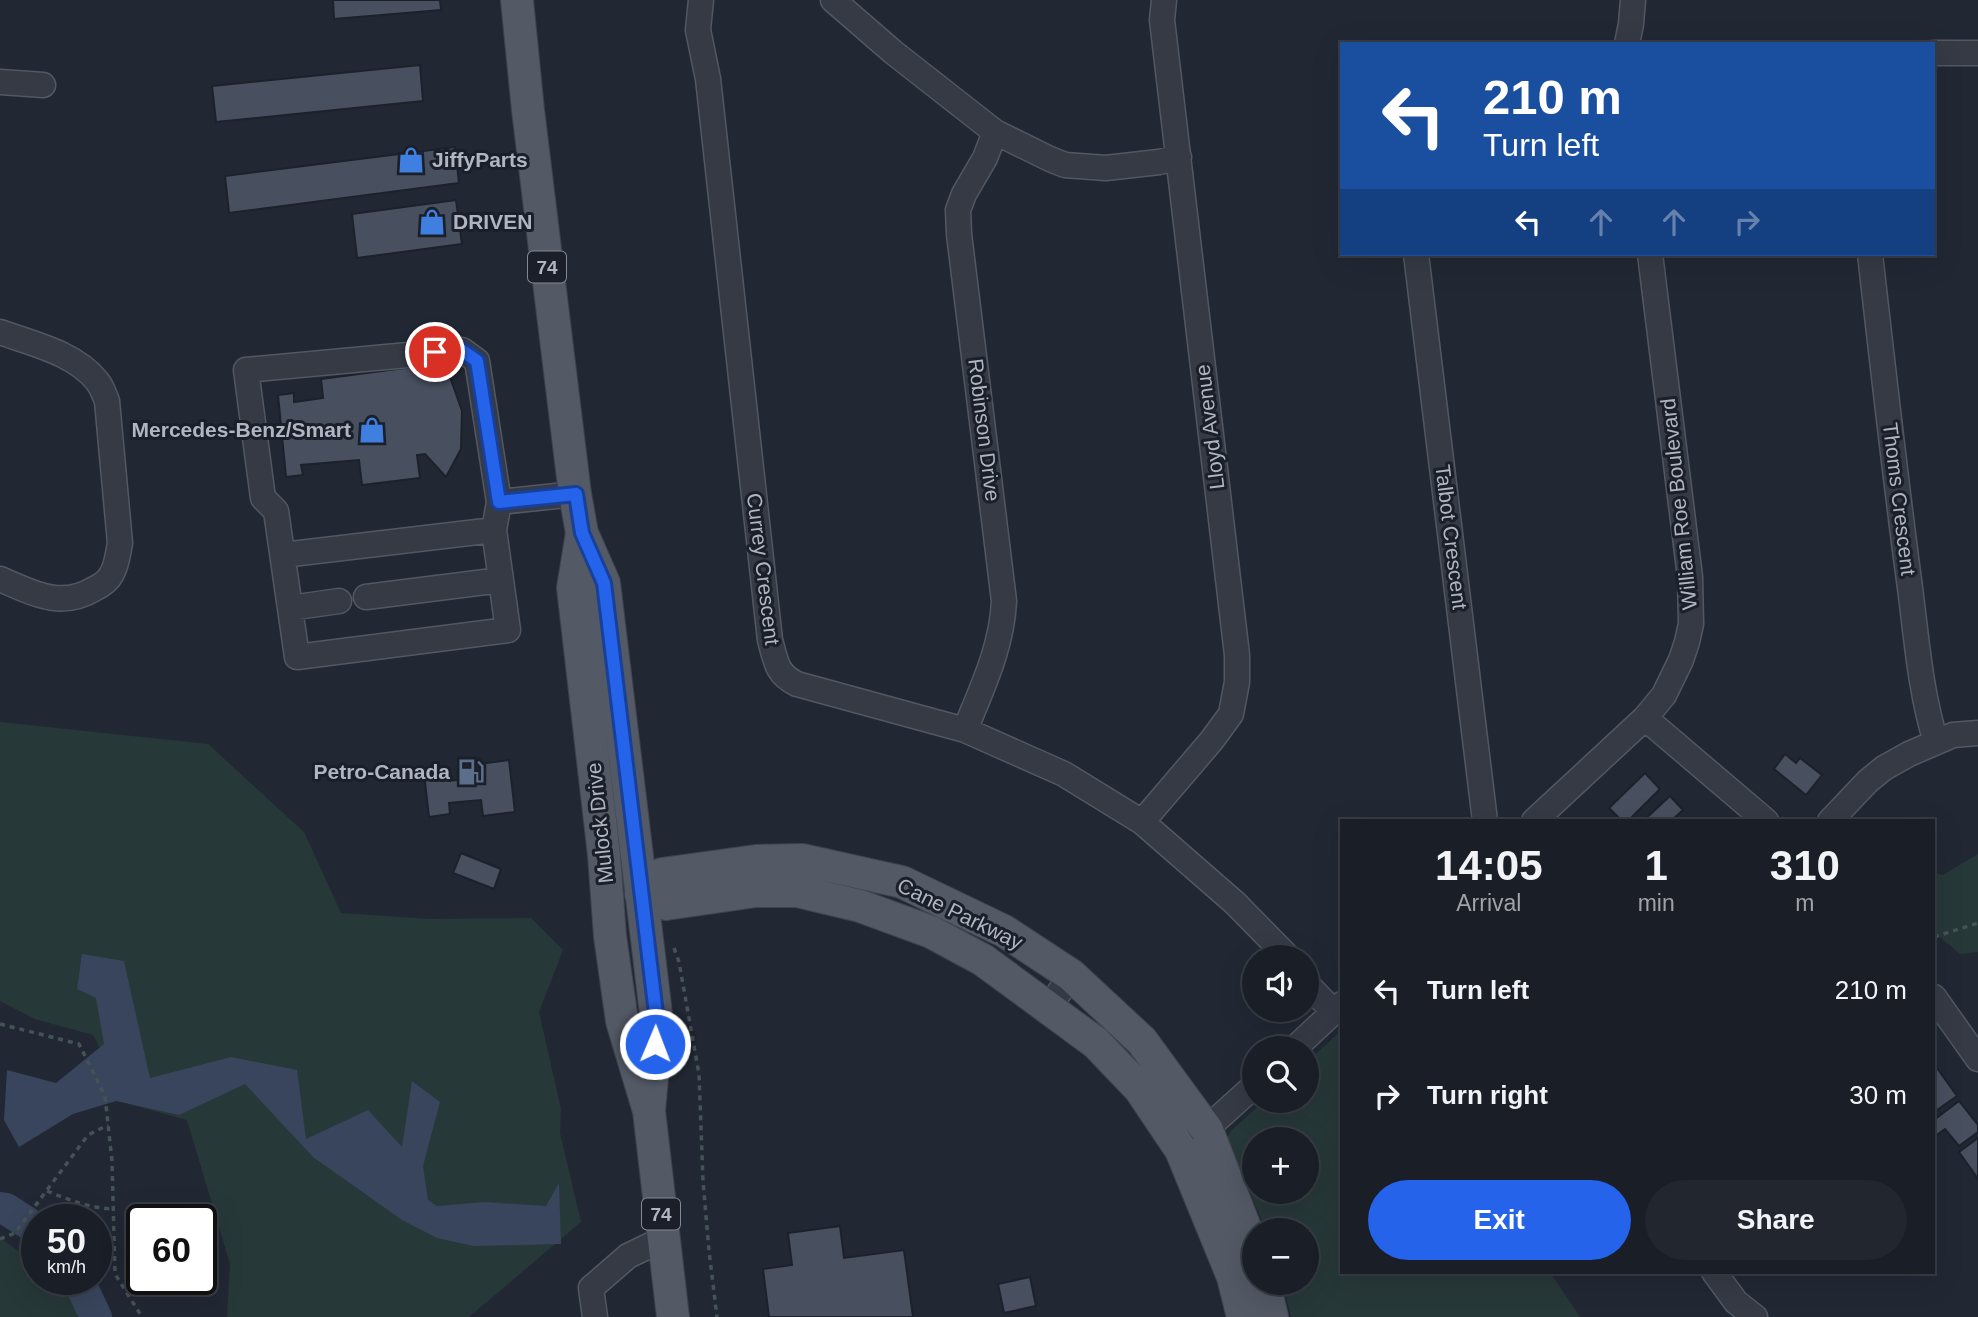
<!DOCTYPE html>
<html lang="en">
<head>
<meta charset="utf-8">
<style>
  body { margin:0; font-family:Arial,sans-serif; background:#22272f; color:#f1f3f6; height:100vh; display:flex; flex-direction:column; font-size:26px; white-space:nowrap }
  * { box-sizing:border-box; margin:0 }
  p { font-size:23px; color:#9fa2a7 }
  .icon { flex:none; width:38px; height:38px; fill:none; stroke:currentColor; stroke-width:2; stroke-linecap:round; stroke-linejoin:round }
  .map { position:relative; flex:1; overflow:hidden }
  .drawer { position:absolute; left:1340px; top:819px; width:595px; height:455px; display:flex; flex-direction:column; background:#191e27; border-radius:0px; box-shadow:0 7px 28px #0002,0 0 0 2px #373c44 }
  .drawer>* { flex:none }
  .guide { position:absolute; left:1340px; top:42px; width:595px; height:214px; border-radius:0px; box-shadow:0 7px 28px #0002,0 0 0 2px #373c44; background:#1a4fa0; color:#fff; overflow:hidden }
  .fabs { position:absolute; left:1242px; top:945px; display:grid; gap:14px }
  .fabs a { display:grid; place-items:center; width:77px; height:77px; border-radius:50%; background:#191e27; box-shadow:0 7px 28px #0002,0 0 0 2px #373c44; font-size:35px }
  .speed { position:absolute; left:21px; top:1204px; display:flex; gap:14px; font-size:35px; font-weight:700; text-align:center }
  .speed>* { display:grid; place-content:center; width:91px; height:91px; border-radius:50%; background:#191e27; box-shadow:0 7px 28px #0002,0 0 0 2px #373c44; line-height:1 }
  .speed small { font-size:18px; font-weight:400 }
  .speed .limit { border:4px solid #111; border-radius:10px; background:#fff; color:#111 }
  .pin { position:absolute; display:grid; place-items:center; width:60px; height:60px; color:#fff; margin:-30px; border:4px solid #fff; border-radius:50%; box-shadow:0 2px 7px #0007 }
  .me { position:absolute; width:77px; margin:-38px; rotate:1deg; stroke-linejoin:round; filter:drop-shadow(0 0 5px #0008) }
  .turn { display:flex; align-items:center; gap:24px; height:147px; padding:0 28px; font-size:32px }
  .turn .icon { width:91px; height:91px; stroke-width:2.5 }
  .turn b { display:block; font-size:49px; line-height:60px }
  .lanes { display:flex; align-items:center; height:66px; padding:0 28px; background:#0003; justify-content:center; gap:35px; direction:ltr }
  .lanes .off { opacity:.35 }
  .eta { display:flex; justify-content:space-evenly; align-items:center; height:119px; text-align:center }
  .eta b { font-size:42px; font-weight:700; line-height:49px }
  .action { display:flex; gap:14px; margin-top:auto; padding:14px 28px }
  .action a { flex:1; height:80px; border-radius:42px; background:#2563eb; color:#fff; font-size:28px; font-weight:700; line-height:80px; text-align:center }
  .action a+a { background:#22272f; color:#f1f3f6 }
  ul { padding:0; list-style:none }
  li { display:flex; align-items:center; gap:21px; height:105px; padding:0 28px }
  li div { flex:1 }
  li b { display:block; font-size:26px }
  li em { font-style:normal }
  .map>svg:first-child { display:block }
  .green { fill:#273839; fill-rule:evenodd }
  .water { fill:#38455c }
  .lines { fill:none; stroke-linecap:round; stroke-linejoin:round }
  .river { stroke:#38455c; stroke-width:32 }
  .building { fill:#484f5e; stroke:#1c212b; stroke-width:2 }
  .minor-casing { stroke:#525863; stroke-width:27 }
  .major-casing { stroke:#3e434e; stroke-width:34 }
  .path { stroke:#455357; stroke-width:3.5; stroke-dasharray:5 5; stroke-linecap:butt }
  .minor { stroke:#353a45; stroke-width:24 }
  .major { stroke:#535965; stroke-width:32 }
  .route-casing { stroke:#184099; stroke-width:18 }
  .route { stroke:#2563eb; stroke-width:12 }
  .labels { text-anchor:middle; stroke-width:6; stroke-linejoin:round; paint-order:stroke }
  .shield { fill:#1a1f29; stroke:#828894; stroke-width:2 }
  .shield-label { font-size:19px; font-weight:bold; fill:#afb5c2 }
  .poi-label { font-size:21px; font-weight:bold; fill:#afb5c2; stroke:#1a1f29; text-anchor:start }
  .street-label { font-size:21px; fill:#afb5c2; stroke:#1a1f29 }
</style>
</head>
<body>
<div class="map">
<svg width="1978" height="1317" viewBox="0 0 1978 1317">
  <rect width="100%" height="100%" fill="#212834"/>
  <path class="green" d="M0,722l208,22 96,88 37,81 89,6 101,-1 32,32 -24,62 22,97 -1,24 21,89 -112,95h-242l3,-53 -43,-144 -58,-16 -36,-69 -58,-16 -35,-18z
    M1978,854v98l-18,2 -26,-22v-57l2,-2 7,2z
    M1342,1030v242h208l30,45h-289l-8,-34h24v-53h-41l-25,-59 -18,-27 8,-13 33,-30h43v-39zM1255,1139h52v53h-52z
    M0,1238l37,26v15h15l36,38h-88z"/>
  <path class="water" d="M82,954l42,7 26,117 81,-21 66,13 9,69 62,-29 34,37 10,-66 28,21 -17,64 5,34 9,6 48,-4 61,4 13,-23 2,61 -87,2 -37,-8 -35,-18 -89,-63 -68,-73 -66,31 -63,-14 -43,13 -54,33 -15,-27 3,-50 49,13 48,-39 -8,-46 -19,-9z"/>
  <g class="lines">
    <path class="river" d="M0,1208l6,1 31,20
      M78,1279l18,38"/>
  </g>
  <path class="building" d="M333,0h107l1,10 -107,9z
    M420,65l3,36 -207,21 -4,-36z
    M455,147l4,36 -230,30 -4,-37z
    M456,200l6,44 -105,14 -5,-44z
    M435,364l15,13 12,34 -1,38 -15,28 -21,-23 -8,1 3,23 -58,7 -3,-25 -58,5 2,10 -17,2 -8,-82 16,-2v9l29,-4 -2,-19z
    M1785,754l11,9 4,-5 22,17 -16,20 -32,-26z
    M509,760l6,52 -32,4 -2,-16 -32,3 1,11 -21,3 -5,-44 22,-3 2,11 32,-3 -1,-14z
    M1645,773l15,16 -32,32h-6l-13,-13z
    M1670,796l13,14 -12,11h-28z
    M461,853l40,16 -7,20 -41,-16z
    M1937,1068l20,28 -20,14 -3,-4v-35z
    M1959,1101l19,24v7l-19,14 -14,-17 -11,8v-17z
    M1978,1138v41l-19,-27z
    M840,1226l4,32 60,-8 9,67h-144l-6,-48 29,-4 -4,-32z
    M1030,1277l6,29 -32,7 -6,-29z"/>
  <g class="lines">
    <g class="minor-casing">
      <path id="minor" d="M701,0l-3,30 10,49 62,561c6,21 6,34 27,44l168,46 99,44 78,48 93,81 53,54
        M833,0l60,52 102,80 55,27 15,6 41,3 53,-6 20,-5
        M1627,44l4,-20 2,-24
        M1934,53h44
        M0,82l43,3
        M1416,254l69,567
        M1870,254c12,106 24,213 38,319 8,56 11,115 28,169
        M0,332c33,12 75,21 97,49 5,6 7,13 10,20l13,142c-2,10 -3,23 -9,32 -3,6 -11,11 -17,14 -33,20 -61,4 -94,-10
        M499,502l-5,28 14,100 -211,27 -21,-146 -13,-13 -17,-128 216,-20 15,11 22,141 76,-8
        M283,555l211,-25
        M366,597l135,-17
        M290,608l49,-7
        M1645,718l121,103
        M965,730c17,-42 37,-83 39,-129l-45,-367 -1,-24 6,-16 21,-36 10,-26
        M1534,821l111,-103 19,-23 17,-35 6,-18 4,-18 -1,-47 -40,-323
        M1830,821l38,-40 16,-13 25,-14 44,-19 25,-2
        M1142,822l70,-82 19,-26 6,-32v-27l-75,-635 2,-20
        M1307,984l27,28
        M1934,997l44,62
        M1048,1009l23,-34
        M1295,1048l47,-44
        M1193,1141l62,-56
        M1714,1272l22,30 19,15
        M595,1317l-4,-29 37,-32 35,-17"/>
    </g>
    <g class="major-casing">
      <path id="major" d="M517,0l11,110 47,384 7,39 22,50 53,439 -8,89
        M582,533l-9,55 31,267 6,81 12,85 27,90 24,206
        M641,894l25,10 90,-13h41l63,15 71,26 52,28 113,83 44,46 41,61 52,127 10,40
        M641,894l21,-20 94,-13 47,-1 99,22 102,49 67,44 71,66 65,89 48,123
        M1264,1283l8,34"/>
    </g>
    <path class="path" d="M1934,937l44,-14
      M674,948l5,14 20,112 4,107 6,70 8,66
      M0,1024l79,20 26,52 7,65 3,113 27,43
      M47,1191c22,9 43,17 66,18
      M0,1239l15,-6 73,-98 20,-10"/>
    <use href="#minor" class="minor"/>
    <use href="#major" class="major"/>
  </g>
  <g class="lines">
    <g class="route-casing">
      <path id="route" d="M435,352l26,-2 16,11 22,141 77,-8 6,39 22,50 53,439 -2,22"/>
    </g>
    <use href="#route" class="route"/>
  </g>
  <defs>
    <g id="shop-bare" transform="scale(2.1)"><path d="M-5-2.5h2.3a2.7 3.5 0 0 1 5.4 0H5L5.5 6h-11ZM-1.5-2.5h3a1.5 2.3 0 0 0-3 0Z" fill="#3f7fe0" stroke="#1a1f29" stroke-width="2.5" paint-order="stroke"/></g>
    <g id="fuel-bare" transform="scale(2.1)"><path d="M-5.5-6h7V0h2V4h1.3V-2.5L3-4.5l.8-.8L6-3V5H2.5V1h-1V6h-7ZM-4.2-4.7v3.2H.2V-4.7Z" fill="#5c6f8a" stroke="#1a1f29" stroke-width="2.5" paint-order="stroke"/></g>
  </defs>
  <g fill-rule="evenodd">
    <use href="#shop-bare" x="411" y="160"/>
    <use href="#shop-bare" x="432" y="222"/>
    <use href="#shop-bare" x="372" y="430"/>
    <use href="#fuel-bare" x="471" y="772"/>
  </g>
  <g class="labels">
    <g class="shield">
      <rect x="528" y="251.5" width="38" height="31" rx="5"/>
      <rect x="642" y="1198.5" width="38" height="31" rx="5"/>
    </g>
    <g class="shield-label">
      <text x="547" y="274">74</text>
      <text x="661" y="1221">74</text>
    </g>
    <g class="poi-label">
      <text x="432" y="167">JiffyParts</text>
      <text x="453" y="229">DRIVEN</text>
      <text x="351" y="437" text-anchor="end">Mercedes-Benz/Smart</text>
      <text x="450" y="779" text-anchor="end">Petro-Canada</text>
    </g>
    <g class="street-label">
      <text transform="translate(1210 427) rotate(-97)" y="7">Lloyd Avenue</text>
      <text transform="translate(984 430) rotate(83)" y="7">Robinson Drive</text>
      <text transform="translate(1899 499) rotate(83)" y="7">Thoms Crescent</text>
      <text transform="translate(1679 504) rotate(-96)" y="7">William Roe Boulevard</text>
      <text transform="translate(1451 537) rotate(83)" y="7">Talbot Crescent</text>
      <text transform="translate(763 569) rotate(83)" y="7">Currey Crescent</text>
      <text transform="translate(600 823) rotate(-96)" y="7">Mulock Drive</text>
      <text transform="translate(960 914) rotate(26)" y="7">Cane Parkway</text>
    </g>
  </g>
</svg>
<div class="fabs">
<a><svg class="icon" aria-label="sound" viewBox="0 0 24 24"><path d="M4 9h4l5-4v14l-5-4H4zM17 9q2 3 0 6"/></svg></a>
<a><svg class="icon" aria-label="search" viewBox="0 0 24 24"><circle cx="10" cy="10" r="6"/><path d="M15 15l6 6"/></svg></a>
<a>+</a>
<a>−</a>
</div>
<div class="speed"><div>50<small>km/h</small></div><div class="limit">60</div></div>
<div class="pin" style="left:435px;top:352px;background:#d93025"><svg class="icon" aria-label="arrive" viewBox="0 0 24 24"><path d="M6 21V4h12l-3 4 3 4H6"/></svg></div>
<svg class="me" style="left:655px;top:1044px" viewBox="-20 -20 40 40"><circle r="17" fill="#2563eb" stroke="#fff" stroke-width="3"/><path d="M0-11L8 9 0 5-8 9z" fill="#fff"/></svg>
<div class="guide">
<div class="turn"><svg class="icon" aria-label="left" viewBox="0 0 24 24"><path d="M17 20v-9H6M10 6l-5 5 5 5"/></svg><div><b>210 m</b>Turn left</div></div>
<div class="lanes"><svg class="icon" aria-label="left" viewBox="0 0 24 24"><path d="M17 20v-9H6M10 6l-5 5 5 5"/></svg><svg class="icon off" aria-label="ahead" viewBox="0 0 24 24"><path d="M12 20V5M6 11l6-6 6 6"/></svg><svg class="icon off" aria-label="ahead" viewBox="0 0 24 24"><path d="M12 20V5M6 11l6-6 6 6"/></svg><svg class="icon off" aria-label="right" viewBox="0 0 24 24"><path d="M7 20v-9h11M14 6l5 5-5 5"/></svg></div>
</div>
<section class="drawer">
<div class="eta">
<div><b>14:05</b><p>Arrival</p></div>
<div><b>1</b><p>min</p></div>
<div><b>310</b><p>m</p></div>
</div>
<ul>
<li><svg class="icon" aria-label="left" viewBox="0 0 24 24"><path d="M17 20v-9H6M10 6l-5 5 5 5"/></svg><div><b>Turn left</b></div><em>210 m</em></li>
<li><svg class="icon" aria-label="right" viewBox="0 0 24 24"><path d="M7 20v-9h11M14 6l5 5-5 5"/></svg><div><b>Turn right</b></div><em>30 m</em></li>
</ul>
<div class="action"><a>Exit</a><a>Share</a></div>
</section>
</div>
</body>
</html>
